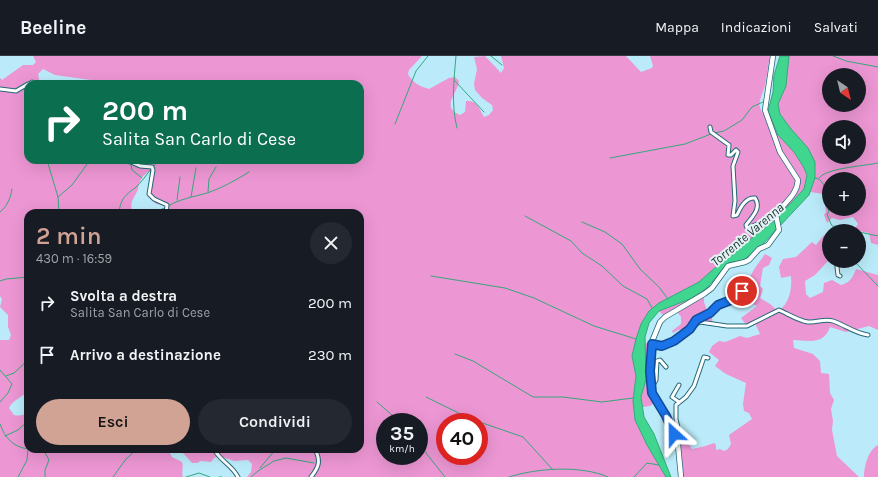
<!DOCTYPE html>
<html lang="it">
<head>
<meta charset="utf-8">
<style>
  body { margin:0; font-family:Karla,sans-serif; background:#242831; color:#f1f3f6; height:100vh; display:flex; flex-direction:column; font-size:15px; white-space:nowrap }
  * { box-sizing:border-box; margin:0 }
  p { font-size:13px; color:#9ea1a6 }
  .icon { flex:none; width:22px; height:22px; fill:none; stroke:currentColor; stroke-width:2; stroke-linecap:round; stroke-linejoin:round }
  .map { position:relative; flex:1; overflow:hidden }
  .details { position:absolute; left:24px; top:153px; width:340px; height:244px; display:flex; flex-direction:column; background:#171b24; border-radius:12px; box-shadow:0 4px 16px #0002 }
  .details>* { flex:none }
  .hud { position:absolute; left:24px; top:24px; width:340px; height:84px; border-radius:12px; box-shadow:0 4px 16px #0002; background:#0b6e4f; color:#fff; overflow:hidden }
  .needle { width:26px; rotate:145deg }
  .fabs { position:absolute; left:822px; top:12px; display:grid; gap:8px }
  .fabs a { display:grid; place-items:center; width:44px; height:44px; border-radius:50%; background:#171b24; box-shadow:0 4px 16px #0002; font-size:20px }
  .speed { position:absolute; left:376px; top:357px; display:flex; gap:8px; font-size:20px; font-weight:700; text-align:center }
  .speed>* { display:grid; place-content:center; width:52px; height:52px; border-radius:50%; background:#171b24; box-shadow:0 4px 16px #0002; line-height:1 }
  .speed small { font-size:10px; font-weight:400 }
  .speed .limit { border:6px solid #d22; background:#fff; color:#111 }
  .pin { position:absolute; display:grid; place-items:center; width:34px; height:34px; color:#fff; margin:-17px; border:2px solid #fff; border-radius:50%; box-shadow:0 1px 4px #0007 }
  .me { position:absolute; width:44px; margin:-22px; rotate:336deg; stroke-linejoin:round; filter:drop-shadow(0 0 3px #0008) }
  .turn { display:flex; align-items:center; gap:14px; height:84px; padding:0 12px; font-size:18px }
  .turn .icon { width:52px; height:52px; stroke-width:2.5 }
  .turn b { display:block; font-size:28px; line-height:34px }
  .round { display:grid; place-items:center; flex:none; width:42px; height:42px; border-radius:21px; background:#242831 }
  .overview { display:flex; align-items:center; justify-content:space-between; height:68px; padding:0 12px }
  h1 { font-size:24px; font-weight:600; line-height:30px; color:#d1a395 }
  .action { display:flex; gap:8px; margin-top:auto; padding:8px 12px }
  .action a { flex:1; height:46px; border-radius:24px; background:#d1a395; color:#111; font-size:16px; font-weight:600; line-height:46px; text-align:center }
  .action a+a { background:#242831; color:#f1f3f6 }
  ul { padding:0; list-style:none }
  li { display:flex; align-items:center; gap:12px; height:52px; padding:0 12px }
  li div { flex:1 }
  li b { display:block; font-size:15px }
  li em { font-style:normal }
  header { display:flex; align-items:center; gap:24px; box-sizing:border-box; height:56px; padding:0 20px; background:#171b24; border-bottom:1px solid #363941 }
  header strong { font-size:19px }
  nav { display:flex; gap:22px; margin-inline-start:auto; font-size:14px }
  .map>svg:first-child { display:block }
  .green { fill:#ec96d3; fill-rule:evenodd }
  .water { fill:#40d68f; stroke:#35a87a }
  .lines { fill:none; stroke-linecap:round; stroke-linejoin:round }
  .stream { stroke:#35a87a; stroke-width:1 }
  .street-casing { stroke:#256879; stroke-width:5 }
  .secondary-casing { stroke:#256879; stroke-width:6 }
  .street { stroke:#fff; stroke-width:3 }
  .secondary { stroke:#fff; stroke-width:4.5 }
  .route-casing { stroke:#114b97; stroke-width:10 }
  .route { stroke:#1a73e8; stroke-width:7 }
  .labels { text-anchor:middle; stroke-width:4; stroke-linejoin:round; paint-order:stroke }
  .water-label { font-size:13px; font-style:italic; fill:#193123; stroke:#e3f2f7 }
</style>
</head>
<body>
<header>
<strong>Beeline</strong>
<nav><a>Mappa</a><a>Indicazioni</a><a>Salvati</a></nav>
</header>
<div class="map">
<svg width="878" height="421" viewBox="0 0 878 421">
  <rect width="100%" height="100%" fill="#bbebfa"/>
  <path class="green" d="M33,0h389l-13,14 -1,4c5,9 11,12 21,15l20,-11 6,-1 4,4c-1,12 -19,26 1,34l5,-3 1,-11c11,-1 13,7 18,16l5,-2 4,-5 -1,-5 -10,-7 -7,-8 -1,-6 3,-15 -3,-12 11,-1 16,17 3,-5 -3,-12h125l15,16 11,-4 1,-2 -3,-10h120c-2,10 -3,20 -5,29 -2,10 -10,19 -2,28l5,-2 10,24 16,17 9,14 4,9 -3,14 -29,31 -32,25 -11,11 -6,2 -27,24 -40,21 -27,53 4,20 -3,25 2,19 12,25 19,32h-419l4,-5 1,-8 -4,-4 -14,1 -15,-5 -5,2 -3,4 -10,-1 -4,2h-5l-8,-9 -7,-5h183v-236h-196v-8l-8,-1 -8,-7c-1,-9 5,-18 2,-26 -9,5 -10,9 -12,18 -3,9 -10,13 -5,24h-105v177c-5,8 -15,9 -19,18l5,7c5,1 9,1 14,-3v37h75l10,2 6,-2h49l4,8 10,5c2,5 -1,10 1,15h-183v-137h9l2,-5 -3,-8v-12l-8,-8 2,-8 -2,-3v-218l2,2 21,-15h10l3,-3zM43,13l12,6 43,6v3h262v76h-332v-76h12l-2,-10zM385,366h34v34h-34zM445,366h34v34h-34z
    M789,0h89v189l-7,-2 -2,-10 -15,-3 4,-6 -5,-7 -13,3 -8,-2 -5,5 -3,-8 2,-3 -2,-18 -14,-2 5,-14 -24,-49 -11,-15 -2,-10 8,-19zM829,19h30v30h-30zM829,71h30v30h-30zM829,123h30v30h-30z
    M829,176v28l-14,15 -10,6 1,13 4,4 13,-6 1,-9 8,-3 9,5c9,-2 12,-8 15,-16l22,6v55l-9,-4 -23,6 -16,-5c-7,19 -21,13 -37,13l1,8 19,6 7,7 1,12 8,1 1,19 4,7 -3,9 2,12 -1,9 5,26 22,21h-178v-37l7,3 4,6c9,-2 14,-3 22,-6l2,2v5l4,-1 4,2 4,-2 3,-5 -2,-9 23,-16 -3,-6 -5,-2 -1,-7 3,-21 -20,-9 -11,-8 4,-6 -10,-8 3,-6 7,-5 6,1 15,-6 7,2 13,-4 -5,-11 -8,3 -6,-8 16,-12 -7,-3 -8,-6 9,-14 -3,-3 7,-12 10,-14 7,4 -3,7 -6,3 -3,18 3,3 -3,9 10,6 8,7c12,-7 14,-23 13,-35l-10,2 -2,-11 4,-8 13,-2 16,-15 4,3 7,-9z
    M702,235c3,5 1,9 3,14 2,7 9,10 7,18l-12,-1 -10,7 -12,1 -5,3 -1,-2 9,-7v-7l-5,-7 -11,7 -6,-6 31,-12z
    M645,287l6,1 -1,18 6,2v16l-4,7 5,14 -7,5 -7,1 -2,-10 5,-18z
    M878,389v32h-14c0,-10 4,-27 14,-32z"/>
  <path class="water" d="M780,0h9l-3,30 -8,18 2,10 11,15 17,19 7,14v16l-6,17 -47,50 -18,15 -16,3 -21,25 -17,11 -31,12 -10,12 -4,14 1,42 -5,18 3,20 10,17 17,43h-5l-19,-32 -12,-25 -2,-19 3,-25 -4,-20 4,-17 5,-15 8,-13 10,-8 40,-21 27,-24 6,-2 11,-11 32,-25 29,-31 3,-14 -4,-9 -9,-14 -16,-17 -10,-24 5,-19 1,-17z"/>
  <g class="lines">
    <path class="stream" d="M456,0c-2,24 -5,48 1,72
      M491,0l11,9
      M833,0l13,5 32,6
      M454,24l30,32
      M395,68l21,-53 12,-15
      M714,77l10,-2 18,-11 10,-13 11,-5
      M610,102l75,-14 26,-10
      M47,104l11,37 1,16
      M130,104l2,10 10,8
      M154,110l4,-6
      M815,122c13,1 12,25 14,34l-2,2 4,10 5,7
      M819,122c7,-10 45,-12 59,-15
      M208,136l1,-13 7,-12
      M58,141l14,-12 18,-25
      M191,141l5,-29
      M177,144l3,-23
      M168,150c12,-7 25,-9 39,-13 15,-5 29,-13 42,-21
      M0,156c7,-5 11,-15 12,-23
      M119,157c1,-13 6,-18 16,-25 6,-5 12,-14 17,-20
      M150,157l15,-5
      M525,160l46,25 11,12 20,13 21,20 24,13 5,9
      M582,166l23,10 17,12 18,25 19,18 9,12
      M834,170l23,5
      M859,176l19,4
      M854,205l24,25
      M431,220l74,12 29,10 60,28 42,13
      M0,225l6,-2 22,-2
      M455,298l18,7 60,36h30l39,5 31,-4
      M0,314l12,14 -4,9 -8,9
      M6,320l8,-3 14,-13
      M426,341l45,22 52,18 30,33
      M377,346l23,20
      M0,368c5,14 13,23 28,25
      M5,380l13,-6 10,-9
      M419,388l26,33
      M29,393h4
      M43,393l6,11 -4,10v7
      M260,412l16,-19
      M258,415l16,-10 12,-3 28,5
      M18,421l9,-17 1,-10
      M113,421l13,-18 11,-10
      M186,421l13,-4 11,4
      M219,421h3
      M251,421l7,-6
      M509,421c28,-9 72,-12 99,0
      M634,421l13,-14 12,2"/>
    <g class="street-casing">
      <path id="street" d="M29,28l3,-2 2,2
        M0,33l16,2 12,-7
        M710,71l1,5 18,13 -1,10h3l5,-5 2,2 -5,14 2,35 -2,15 4,-1c3,-7 9,-18 18,-17 7,10 -3,19 -9,27l1,3 27,-10
        M118,104l13,2 9,4 12,1 1,3 -4,24 5,5 13,6 -1,8
        M837,211l1,8 2,1
        M693,271l3,-7 14,-7 8,-8 21,-8 3,-6
        M652,288c20,8 32,-14 48,-22l27,4h20l32,-16c9,4 20,11 29,12 9,1 16,-4 25,-1 12,4 21,12 35,14
        M652,331l4,-7 1,-19 3,-1 6,7
        M679,346l-7,-5 7,-12
        M678,389l3,-5 -5,-21v-14l10,-8 8,-11 10,-29 4,1
        M214,393c6,12 18,16 24,28
        M311,421c8,-10 10,-16 4,-28"/>
    </g>
    <g class="secondary-casing">
      <path id="secondary" d="M681,421l-3,-32 -12,-29 -14,-23 -2,-22 1,-27 9,-22 5,-5 39,-23 8,-6 16,-22 17,-4 4,-2 10,-11 9,-4 11,-15 -3,-15c8,-13 21,-19 22,-35l-18,-28 -15,-42 8,-54"/>
    </g>
    <use href="#street" class="street"/>
    <use href="#secondary" class="secondary"/>
  </g>
  <g class="lines">
    <g class="route-casing">
      <path id="route" d="M674,378l-8,-18 -14,-23 -2,-22 2,-27 10,2 12,-5 16,-12 6,-9 14,-7 8,-8 21,-8 3,-6"/>
    </g>
    <use href="#route" class="route"/>
  </g>
  <g class="labels">
    <g class="water-label">
      <text transform="translate(747 178) rotate(-40)" y="5">Torrente Varenna</text>
    </g>
  </g>
</svg>
<div class="fabs">
<a><svg class="needle" viewBox="-14 -14 28 28"><path d="M0-13l5 13h-10z" fill="#e53935"/><path d="M0 13l5-13h-10z" fill="#9ea1a6"/></svg></a>
<a><svg class="icon" aria-label="sound" viewBox="0 0 24 24"><path d="M4 9h4l5-4v14l-5-4H4zM17 9q2 3 0 6"/></svg></a>
<a>+</a>
<a>−</a>
</div>
<div class="speed"><div>35<small>km/h</small></div><div class="limit">40</div></div>
<div class="pin" style="left:742px;top:235px;background:#d93025"><svg class="icon" aria-label="arrive" viewBox="0 0 24 24"><path d="M6 21V4h12l-3 4 3 4H6"/></svg></div>
<svg class="me" style="left:674px;top:378px" viewBox="-20 -20 40 40"><path d="M0-17L14 15 0 8-14 15z" fill="#1a73e8" stroke="#fff" stroke-width="4"/></svg>
<div class="hud">
<div class="turn"><svg class="icon" aria-label="right" viewBox="0 0 24 24"><path d="M7 20v-9h11M14 6l5 5-5 5"/></svg><div><b>200 m</b>Salita San Carlo di Cese</div></div>
</div>
<section class="details">
<div class="overview"><div><h1>2 min</h1><p>430 m · 16:59</p></div><a class="round"><svg class="icon" aria-label="close" viewBox="0 0 24 24"><path d="M6 6l12 12M18 6L6 18"/></svg></a></div>
<ul>
<li><svg class="icon" aria-label="right" viewBox="0 0 24 24"><path d="M7 20v-9h11M14 6l5 5-5 5"/></svg><div><b>Svolta a destra</b><p>Salita San Carlo di Cese</p></div><em>200 m</em></li>
<li><svg class="icon" aria-label="arrive" viewBox="0 0 24 24"><path d="M6 21V4h12l-3 4 3 4H6"/></svg><div><b>Arrivo a destinazione</b></div><em>230 m</em></li>
</ul>
<div class="action"><a>Esci</a><a>Condividi</a></div>
</section>
</div>
</body>
</html>
